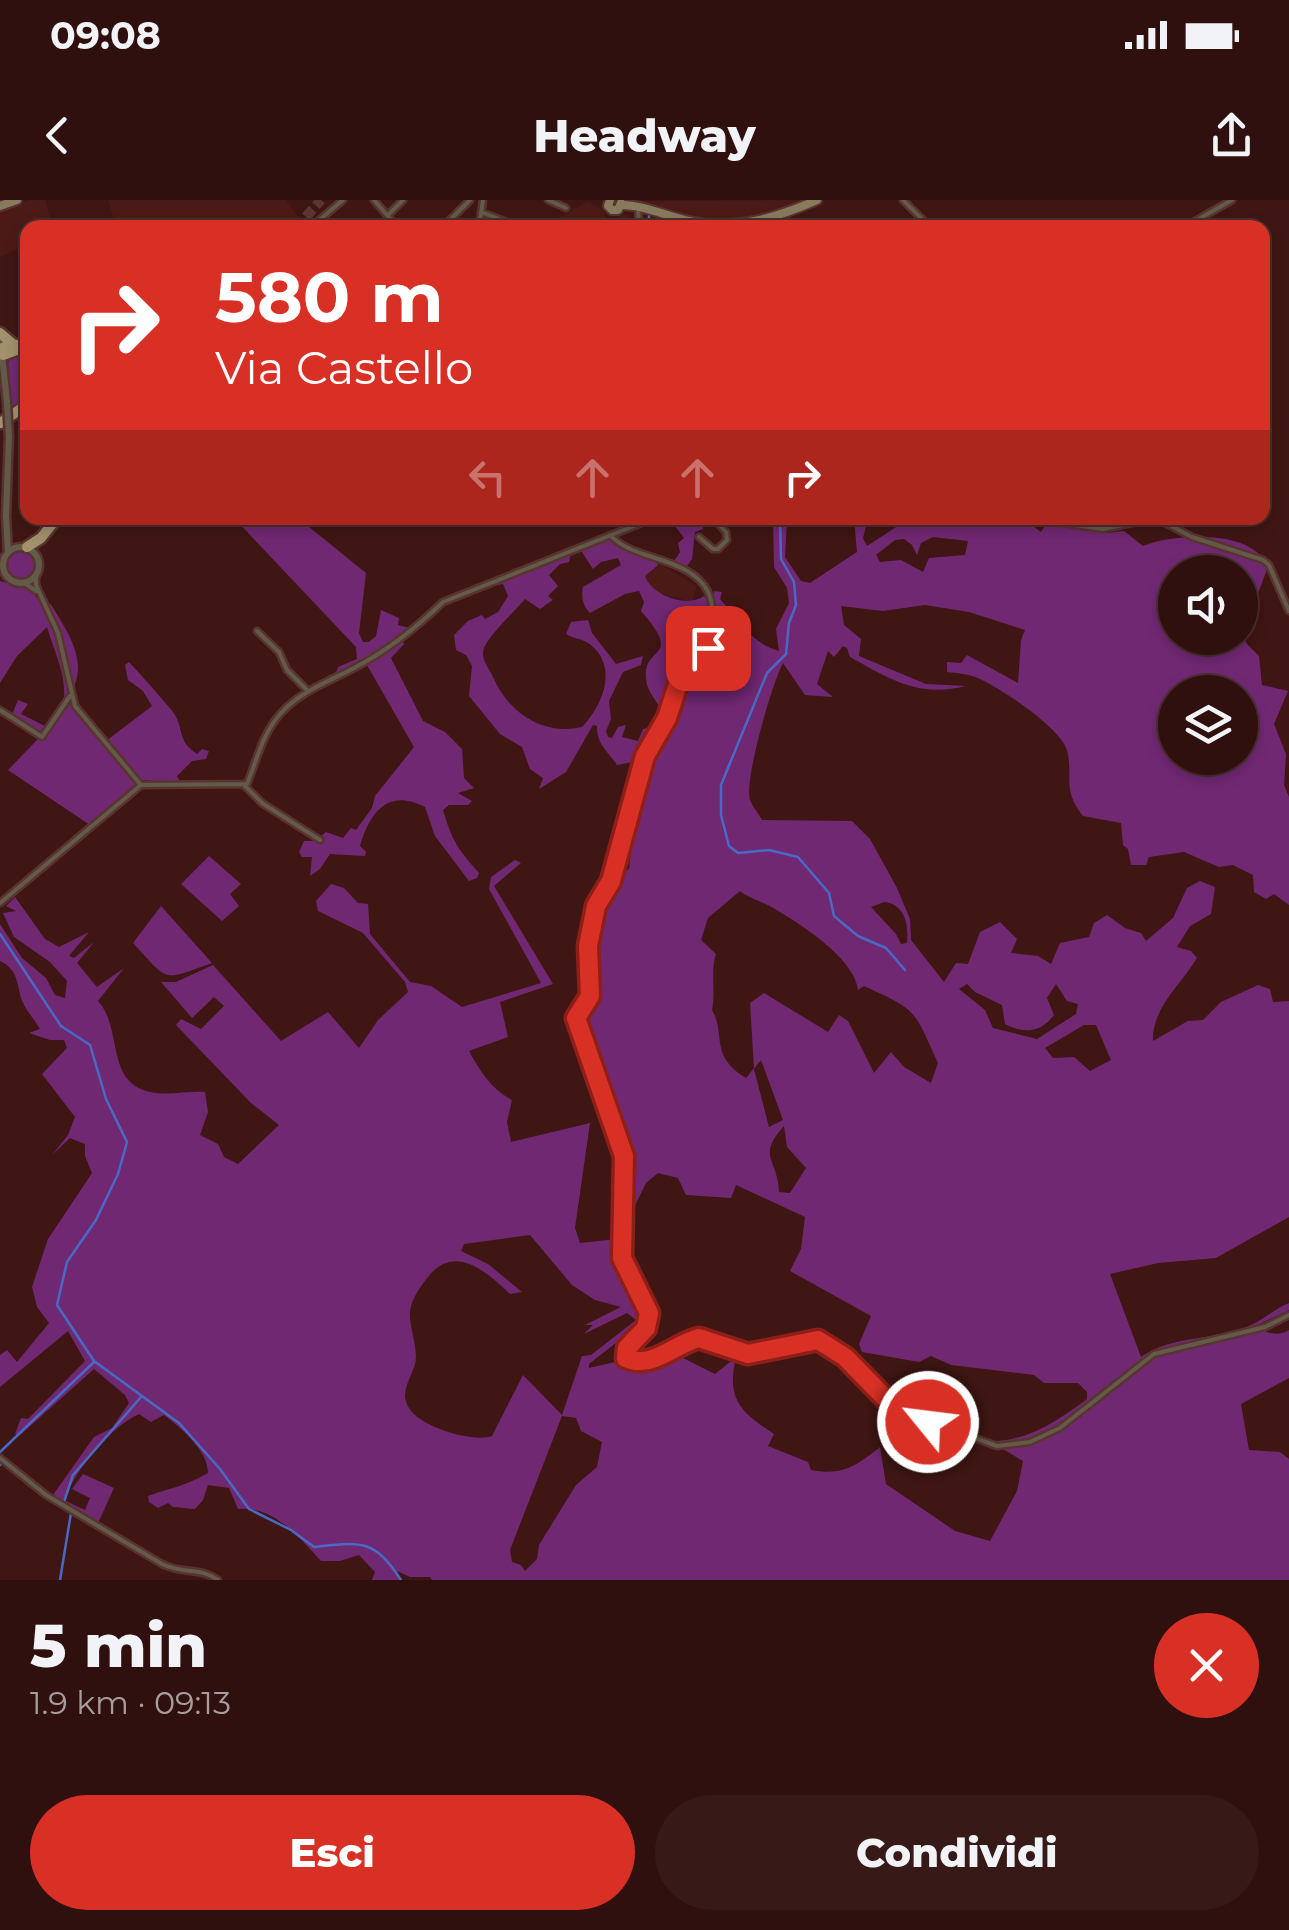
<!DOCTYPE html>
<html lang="it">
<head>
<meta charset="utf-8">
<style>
  body { margin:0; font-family:Montserrat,sans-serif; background:#371917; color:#f1f3f6; height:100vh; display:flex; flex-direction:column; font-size:38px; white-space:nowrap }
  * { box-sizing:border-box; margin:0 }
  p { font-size:32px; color:#a79d9e }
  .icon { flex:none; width:55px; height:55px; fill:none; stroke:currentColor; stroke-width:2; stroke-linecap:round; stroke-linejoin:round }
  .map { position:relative; height:1380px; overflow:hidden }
  .side { display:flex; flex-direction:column; background:#2f100e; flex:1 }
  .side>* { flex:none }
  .guide { position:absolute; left:20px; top:20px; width:1250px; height:305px; border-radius:20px; box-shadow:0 5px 15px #0003,0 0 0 2px #4a302e; background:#d93025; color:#fff; overflow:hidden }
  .controls { position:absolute; left:1158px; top:355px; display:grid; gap:20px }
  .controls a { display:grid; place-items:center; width:100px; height:100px; border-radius:50%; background:#2f100e; box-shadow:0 5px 15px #0003,0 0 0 2px #4a302e; font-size:50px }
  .pin { position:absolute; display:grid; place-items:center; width:85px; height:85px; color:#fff; margin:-42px; border-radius:20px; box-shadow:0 5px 15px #0006 }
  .me { position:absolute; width:110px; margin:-55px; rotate:299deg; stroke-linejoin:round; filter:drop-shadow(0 0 8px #0008) }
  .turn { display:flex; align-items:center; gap:35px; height:210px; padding:0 30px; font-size:45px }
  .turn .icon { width:130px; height:130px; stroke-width:2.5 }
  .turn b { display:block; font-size:70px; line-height:85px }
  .lanes { display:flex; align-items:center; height:95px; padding:0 30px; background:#0003; justify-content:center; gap:50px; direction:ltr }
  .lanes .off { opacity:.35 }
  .round { display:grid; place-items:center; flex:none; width:105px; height:105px; border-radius:52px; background:#371917 }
  .overview { display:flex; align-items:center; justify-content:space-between; height:170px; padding:0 30px }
  h1 { font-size:60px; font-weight:800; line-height:75px }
  .button { display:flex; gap:20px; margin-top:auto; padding:20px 30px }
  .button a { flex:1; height:115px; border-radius:60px; background:#d93025; color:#fff; font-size:40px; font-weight:800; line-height:115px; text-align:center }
  .button a+a { background:#371917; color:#f1f3f6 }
  .status { display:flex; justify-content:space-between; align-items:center; height:70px; padding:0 50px; background:#2f100e; direction:ltr }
  .status svg { height:28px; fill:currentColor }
  header { display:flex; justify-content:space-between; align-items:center; height:130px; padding:0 30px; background:#2f100e; font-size:45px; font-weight:800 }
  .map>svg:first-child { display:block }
  .built { fill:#4b1a16 }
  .green { fill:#712873; fill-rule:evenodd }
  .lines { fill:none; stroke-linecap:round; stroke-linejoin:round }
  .stream { stroke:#496ac4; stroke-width:2.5 }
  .primary-tunnel { stroke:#5c3532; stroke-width:10; stroke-dasharray:10 5; stroke-linecap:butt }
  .minor-casing { stroke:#5a3330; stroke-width:9 }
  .tertiary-casing { stroke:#5a3330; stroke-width:11 }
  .secondary-casing { stroke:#5a3330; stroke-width:12 }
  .primary-casing { stroke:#5a3330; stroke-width:15 }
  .minor { stroke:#635b49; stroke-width:4 }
  .tertiary { stroke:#635b49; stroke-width:6 }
  .secondary { stroke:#877a5d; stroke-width:8 }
  .primary { stroke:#a2916c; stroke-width:10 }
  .tertiary-bridge-casing { stroke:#5a3330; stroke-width:11; stroke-linecap:butt }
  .tertiary-bridge { stroke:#635b49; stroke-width:6 }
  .route-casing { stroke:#8d1f18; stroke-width:25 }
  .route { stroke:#d93025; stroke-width:18 }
</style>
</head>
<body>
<div class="status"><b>09:08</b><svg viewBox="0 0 49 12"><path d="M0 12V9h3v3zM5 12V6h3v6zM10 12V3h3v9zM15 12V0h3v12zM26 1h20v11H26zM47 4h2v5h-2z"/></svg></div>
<header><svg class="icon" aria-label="back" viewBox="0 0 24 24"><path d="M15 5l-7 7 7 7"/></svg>Headway<svg class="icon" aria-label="share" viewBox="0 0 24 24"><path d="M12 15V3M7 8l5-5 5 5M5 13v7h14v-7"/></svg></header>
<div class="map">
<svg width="1289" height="1380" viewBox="0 0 1289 1380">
  <rect width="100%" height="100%" fill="#3f1613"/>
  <path class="built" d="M29,0h16l8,27 -25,1 -1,17 -27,12v-46z
    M108,0h178l13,18 -11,10 -172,-1z
    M809,0l-57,20 -46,2 -70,-21z
    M587,2l14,6 8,14 18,-9 6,14h-90z
    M658,363l39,23 -5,16 -33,-9 -11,-9 -3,-8z"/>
  <path class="green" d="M27,151v49l-15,10 -4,-47 2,-6z
    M234,318h64l68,55 -7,60 4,9h6l7,-6 5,-26 18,8 -1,7 11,3 -9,9 4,7 -13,14 32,63 22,11 17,17 2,29 10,10 -16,5 14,8 -4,4h-19l-6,5c9,31 15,39 36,63l-2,5 -8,3 -34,-45 -10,-29c-37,-19 -55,5 -65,39l6,6 -1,4 -35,-2 -10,15 -10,7 2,-19h-10l-3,-5 5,-11h11l11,-9 17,6 8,-10 5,2 16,-22 3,-12 39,-49 -47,-82 -7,-1 -25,11 3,-8 19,-8 -1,-12z
    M669,318h24l10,4v7l-8,3 -3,27 -5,7 13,8 -1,4 -26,-15 7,-11 -2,-9 6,-5z
    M773,318h21l-7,3 -2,36 16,24 9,2 47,-31 -3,-34h14l-5,20 4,8 43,-28h11l12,6 9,-6h80l19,14 5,-8 61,9 17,-2 19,15c28,-11 81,-14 108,2 7,4 13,11 18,16l-25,67 2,12 13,13 3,29 26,6 -14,33 12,30 -2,31 5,12v108l-15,-11 -8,5 -12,-7 -1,-17 -20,-10 -14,2 -35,-15 -35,5 -3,8h-15l-3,-16 -5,-4 -2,-22 -38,-7c-22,-29 -9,-36 -16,-66 -6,-22 -68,-63 -89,-72 -10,-4 -21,-5 -31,-6v-10l14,1 6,-8 51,28 3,-43 4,-10 -56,-18 -44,-7 -42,6 -42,-5 3,19 17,14 -2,17 67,28 40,2c-48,12 -76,-7 -116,-29l-3,-9 -4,-2 -9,11 -6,-6 -11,33 16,13 -28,-2 -22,-32c-11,21 -39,116 -33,137 2,6 9,14 12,20l90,1 18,18 27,49 13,31 1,21 33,42 12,-19 12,1 12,-32 20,-10 17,17 -6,14 27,3 13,8 9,-21 29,-6 5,-14 13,-8 18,13 16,5 5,8 27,-23 14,-30 13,-7 15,6 -4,27 -21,12 -13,21 14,4 6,7c-16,27 -45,49 -44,83l35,-20 15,-1 18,-18 37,-17 12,4 3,13 16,-1v216l-73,41 -58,5 -48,11 31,83c35,-24 77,-15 114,-34 12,-6 21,-15 34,-20v7l-34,16c11,7 23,11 34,4v48l-48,26 8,46 31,2 9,7v121h-857l-2,-3h-20l-13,-6 4,9h-29l3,-8 -16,-17 -19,6h-19c-22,-24 -48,-56 -83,-52l-9,-21 -21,-3 -5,15 -8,9 -22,-2 -5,-4 -10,5 -9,-6 -1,-6c25,-9 35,-9 60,-23 0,-23 -26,-44 -44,-58l-13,7 -12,-8c-32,15 -62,55 -76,87l-10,-6 41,-58 18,-9 17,-25 -4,-8 -31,-26 -74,66 -5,-1 6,-16 7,1 57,-58 -17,-30 -68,56v-32l7,-5 10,12 32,-39 -12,-16 -5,-20 16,-48 44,-66 -7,-17v-12l-15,-6 -18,17 16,-20 7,-18 -33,-43 25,-26 -3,-8h-14l-21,-7 11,-4c-5,-9 -16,-21 -19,-31 -4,-16 -4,-29 -21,-37v-37l22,34 24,20 9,17 10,3 2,-17 -17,-19 -36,-25 -11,-24 13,-2 -10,-5 9,-9 30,42 14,8 30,-15 -20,24 5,2 20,-16 -17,21 20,24 27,-19 -26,33c25,27 7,81 52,91 17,4 37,-1 55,0l3,20 -8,23 18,9 6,13 14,7 41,-39 -28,-22 -75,-78 5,-6 20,10 23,-23 -10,-9 -22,21 -31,-36h15l37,-17 68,76 47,-29 31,36 19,-28 30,-28 -3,-10 -42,-49 -45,-22 -2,-10 15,-17 13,4 14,15 10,1 2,30 40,48 21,4 31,21 79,-24 -52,-94 2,-12 24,-17 6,3 -27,23 59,98 -53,18 8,35 -39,14c11,20 22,38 43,49l-5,22 4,20 79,-19 -15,105 5,15 37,-4c1,10 1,24 6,34 10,17 20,27 22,47l-56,44v4l78,-18 48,24 21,-17c-10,43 5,55 38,77l-6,12 40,16 3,8c32,6 45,-4 69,-23l6,37 69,47 35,10 27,-50 6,-30 -34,-20c36,2 70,-21 98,-42v-7l-9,-9h-34l-10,-8 -83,-10 -20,-9 -12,6 -57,-10 -3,-8 12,-28 -81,-45 11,-22 4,-32 -69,-32 -5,13 -45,-3 -8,-17 -20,-5 -12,10 -22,45 1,-67 -45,-131v-9l10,-19v-56l7,-40 32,-38 5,-43 -8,-4 11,-50 -5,-9 -15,3c-8,-13 -21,-21 -20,-39l-4,-1 -27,47 -27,17 4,-11 -13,-9 -8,-22 -22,-13 -31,-38 3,-30 -6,-11 -10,-5 -2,-15 14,-14 14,-6 3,4 13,-7 10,-16 -5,-12 -5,1 -1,-3 74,-30 -2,10 -9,2 -11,11 9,11 -10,10 5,4 -13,9 -15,-10c-10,12 -36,36 -41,49 -4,11 5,20 9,29 15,35 50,59 89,50 22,-23 37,-63 6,-84 -7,-5 -15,-4 -22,-9l5,-12 17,-2 4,13 24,31 27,-8 -2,9 -18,7 -14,29 2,18 -5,12 2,6 4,1 6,-11 8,-2 -4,12 16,4 5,-12 12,-3 7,-12c-4,-14 -15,-21 -16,-35 -4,-35 39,-18 -5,-68l3,-9 -5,-11 -14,3 -35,19c-7,-6 -9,-17 -7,-26l38,-22 -3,-7 -17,4 -8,7 -13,-20 28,-11 9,8 38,15 3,4 -13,11c7,20 42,32 59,20l10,8v-13l8,1 -2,7c18,19 31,45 59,52l-3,-22 13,-26 -2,-15 -13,-21zM933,337l35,4 -3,14 -36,3 -6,14 -22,-12 -21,2 -4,-7 19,-15 9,-1 8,6 5,10 4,-12zM1175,372h65v66h-65zM1175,492h65v66h-65zM740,691c10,8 24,11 35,18 27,16 80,50 83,81l6,-4c54,25 49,22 74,77l-7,20 -27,-16 -13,-15 -17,21 -26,-52 -9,-6 -11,17 -64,-39 -14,10 4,65 -8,10c-37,-22 -20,-44 -34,-68 4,-20 -2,-38 4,-56l-15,-14 7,-22zM884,702c21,2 25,23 23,41l-6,1 -5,-10 -25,-27zM967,784l8,8 27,13 3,19c19,10 35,9 49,-9l-7,-17 9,-14 11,17 11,3 -2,10 -39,25 -44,-11 -8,-18 -26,-21zM1084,825h12l15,35 -21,11 -16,-14 -21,1 -8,-10zM761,860l22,60 -14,7 -15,-58zM784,926l3,21 19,21 -16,25 -11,-1c-1,-33 -23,-35 5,-66zM530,1035l42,50 23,15 26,7 -36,18h8l-9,9 43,-21 9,7 -45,35 -9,1 -20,59 -39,-40 -31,61c-19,7 -72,-9 -83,-28 -12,-18 7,-34 7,-51 0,-15 -7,-31 -6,-46 2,-13 10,-24 18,-34 26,-34 58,-6 82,17l12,-2 -34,-28 -27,-13 3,-7zM562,1216l14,2 5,13 21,11 -5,25 -21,18 -37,60 -2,14 -12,12 -4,-6 -9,-3 -2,-12z
    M7 365a14 14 0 1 1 28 0a14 14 0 1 1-28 0Z
    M0,381l31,9 15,21 4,-8c16,26 39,58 22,87l13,29 21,22 46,-35 -9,-15 -15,-11 -3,-15 4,-3c14,15 30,33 44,50 12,17 3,28 24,42l5,-5 7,2 -3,8 -14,2 -15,15 4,7 -37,-3 -54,45 -82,-55 31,-32 -29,-18 8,-20 10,4 -7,10 28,14c30,-29 8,-67 -2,-101l-30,29 -17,27z
    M209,656l32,28 -11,10 9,12 -17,15 -41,-37z
    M161,706l51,57c-51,18 -42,20 -79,-20z
    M83,1274l31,14 -16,35 -33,-19 1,-3 19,9 5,-12 -18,-9z"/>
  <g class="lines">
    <path class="stream" d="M649,14v14
      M780,318l1,41 13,23 2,23 -7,18 -3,31 -19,19 -46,112v30l8,31 9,7 31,-3 29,7 31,36 5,23 24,20 28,12 19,22
      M0,734l61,92 29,19 16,54 21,43 -9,32 -22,46 -29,42 -10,43 37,56 85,62 41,46 29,40 42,21 23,17c46,-5 60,-9 87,33
      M0,1252l93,-89
      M0,1265l2,-2
      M64,1302l9,-27 68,-78
      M60,1380l11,-67"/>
    <path class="primary-tunnel" d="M296,28l25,-28"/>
    <g class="minor-casing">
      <path id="minor" d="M374,0l24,28
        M548,0l18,8
        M903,0l28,28
        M638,6l1,22
        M481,12l41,16
        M388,15l15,-15
        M311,27l32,-27
        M442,28l28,-28
        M479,28l4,-28
        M1183,28l49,-28
        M927,318l13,3 19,-3
        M1046,318l9,4 48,7 53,-11 36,19 71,23 6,5 20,46
        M610,335c11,12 27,17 42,22 61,18 69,39 54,100l-25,21 -14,40 -22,38 -34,125 -14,25 -9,41 1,49 -13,23 47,137 -1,102 27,55 -2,15 -20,20 -2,10c27,12 49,-14 74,-19l49,15 63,-15 16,4 61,58 18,12 91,33 33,-4 30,-14 94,-74 111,-27 24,-12
        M699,337l14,12h5l9,-9 -1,-8 -13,-14
        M36,375v10l22,48 17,73 66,79
        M23,382l13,9
        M257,431l22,21 8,18 21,21
        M0,510l42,27 28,-41
        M245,586l17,17 58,37
        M0,703l141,-118 106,-1c10,-24 15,-50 34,-71 20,-22 47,-31 73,-45 33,-17 63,-41 89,-66l211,-84
        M0,1258l46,37 116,69c22,11 36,2 56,16"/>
    </g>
    <g class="tertiary-casing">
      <path id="tertiary" d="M0,136l7,66
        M3 365a18 18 0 1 1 36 0a18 18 0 1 1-36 0Z
        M8,352l-2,-36 3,-79"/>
    </g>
    <g class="secondary-casing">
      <path id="secondary" d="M610,0l-2,6 4,4h6l3,-7
        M621,5c23,0 45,11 68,16 45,10 87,-3 128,-21
        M0,6l17,-6"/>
    </g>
    <g class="primary-casing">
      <path id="primary" d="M0,133l13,11
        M3,148l10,-4 15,4
        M3,155l19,-7
        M0,223l28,-19
        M27,347l14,-9 16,-20"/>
    </g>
    <use href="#minor" class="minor"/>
    <use href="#tertiary" class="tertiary"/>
    <use href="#secondary" class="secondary"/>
    <use href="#primary" class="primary"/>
    <g class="tertiary-bridge-casing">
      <path id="tertiary-bridge" d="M7,202l2,35"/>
    </g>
    <use href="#tertiary-bridge" class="tertiary-bridge"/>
  </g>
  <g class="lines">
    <g class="route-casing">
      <path id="route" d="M708,448l-6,15 -22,15 -13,40 -22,38 -34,125 -15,25 -8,40 2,50 -14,22 48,138 -2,102 27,55 -3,15 -19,20 -1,10c26,12 48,-14 73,-20l49,16 70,-14 27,17 43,44 40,21"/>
    </g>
    <use href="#route" class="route"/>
  </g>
</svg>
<div class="controls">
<a><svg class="icon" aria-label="sound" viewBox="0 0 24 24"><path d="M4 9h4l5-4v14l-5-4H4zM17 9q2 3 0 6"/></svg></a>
<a><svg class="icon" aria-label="layers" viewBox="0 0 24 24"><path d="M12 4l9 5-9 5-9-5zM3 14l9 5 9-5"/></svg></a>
</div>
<div class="pin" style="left:708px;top:448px;background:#d93025"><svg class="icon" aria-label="arrive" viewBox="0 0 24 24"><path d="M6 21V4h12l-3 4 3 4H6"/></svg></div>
<svg class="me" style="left:928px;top:1222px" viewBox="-20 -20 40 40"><circle r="17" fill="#d93025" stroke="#fff" stroke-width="3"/><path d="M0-11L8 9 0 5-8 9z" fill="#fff"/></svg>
<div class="guide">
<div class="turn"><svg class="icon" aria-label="right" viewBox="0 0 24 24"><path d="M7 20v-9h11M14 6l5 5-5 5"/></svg><div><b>580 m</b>Via Castello</div></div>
<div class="lanes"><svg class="icon off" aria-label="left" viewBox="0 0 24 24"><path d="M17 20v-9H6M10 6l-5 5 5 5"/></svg><svg class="icon off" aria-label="ahead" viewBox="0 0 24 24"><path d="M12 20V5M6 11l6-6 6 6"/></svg><svg class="icon off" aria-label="ahead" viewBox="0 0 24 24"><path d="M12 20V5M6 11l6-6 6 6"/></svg><svg class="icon" aria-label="right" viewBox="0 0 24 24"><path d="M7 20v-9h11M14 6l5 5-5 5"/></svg></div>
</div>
</div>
<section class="side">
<div class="overview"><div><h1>5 min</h1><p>1.9 km · 09:13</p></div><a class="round" style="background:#d93025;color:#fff"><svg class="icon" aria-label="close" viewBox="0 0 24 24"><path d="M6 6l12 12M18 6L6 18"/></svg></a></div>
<div class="button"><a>Esci</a><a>Condividi</a></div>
</section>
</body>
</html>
